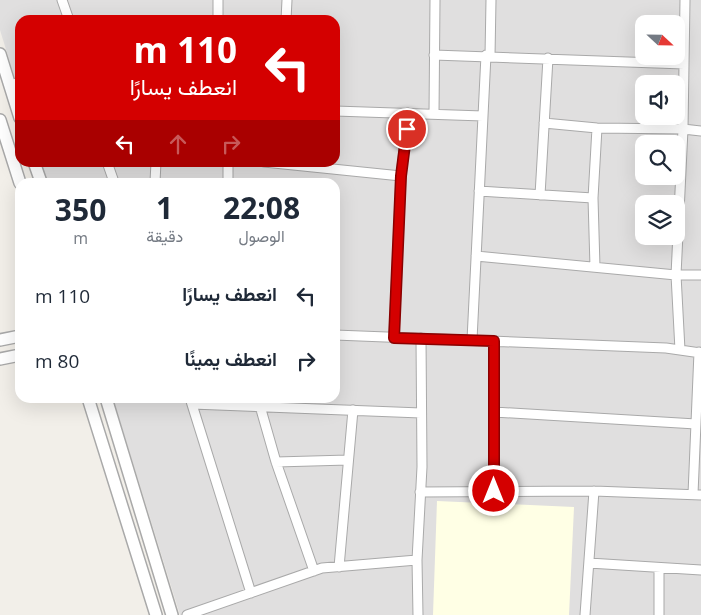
<!DOCTYPE html>
<html lang="ar">
<head>
<meta charset="utf-8">
<style>
  body { margin:0; font-family:"Open Sans",Vazirmatn,sans-serif; background:#f6f6f7; color:#1f2937; direction:rtl; height:100vh; display:flex; flex-direction:column; font-size:19px; white-space:nowrap }
  * { box-sizing:border-box; margin:0 }
  p { font-size:16px; color:#747a83 }
  .icon { flex:none; width:28px; height:28px; fill:none; stroke:currentColor; stroke-width:2; stroke-linecap:round; stroke-linejoin:round }
  .map { position:relative; flex:1; overflow:hidden; direction:ltr }
  .side { position:absolute; left:15px; top:178px; width:325px; height:225px; display:flex; flex-direction:column; background:#fff; border-radius:15px; box-shadow:0 5px 20px #0002; direction:rtl }
  .side>* { flex:none }
  .banner { position:absolute; left:15px; top:15px; width:325px; height:152px; border-radius:15px; box-shadow:0 5px 20px #0002; direction:rtl; background:#d40000; color:#fff; overflow:hidden }
  .needle { width:32px; rotate:112deg }
  .buttons { position:absolute; left:635px; top:15px; display:grid; gap:10px }
  .buttons a { display:grid; place-items:center; width:50px; height:50px; border-radius:10px; background:#fff; box-shadow:0 5px 20px #0002; font-size:25px }
  .pin { position:absolute; display:grid; place-items:center; width:42px; height:42px; color:#fff; margin:-21px; border:2px solid #fff; border-radius:50%; box-shadow:0 1px 5px #0007 }
  .me { position:absolute; width:55px; margin:-28px; rotate:0deg; stroke-linejoin:round; filter:drop-shadow(0 0 4px #0008) }
  .turn { display:flex; align-items:center; gap:18px; height:105px; padding:0 20px; font-size:22px }
  .turn .icon { width:65px; height:65px; stroke-width:2.5 }
  .turn b { display:block; font-size:35px; line-height:42px }
  .lanes { display:flex; align-items:center; height:48px; padding:0 20px; background:#0003; justify-content:center; gap:25px; direction:ltr }
  .lanes .off { opacity:.35 }
  .eta { display:flex; justify-content:space-evenly; align-items:center; height:85px; text-align:center }
  .eta b { font-size:30px; font-weight:700; line-height:35px }
  ul { padding:0; list-style:none }
  li { display:flex; align-items:center; gap:15px; height:65px; padding:0 20px }
  li div { flex:1 }
  li b { display:block; font-size:19px }
  li em { font-style:normal }
  .map>svg:first-child { display:block }
  .residential { fill:#e0dfdf; fill-rule:evenodd }
  .education { fill:#ffffe5 }
  .lines { fill:none; stroke-linecap:round; stroke-linejoin:round }
  .minor-casing { stroke:#a9a9a9; stroke-width:11 }
  .tertiary-casing { stroke:#a9a9a9; stroke-width:14 }
  .minor { stroke:#fff; stroke-width:9 }
  .tertiary { stroke:#fff; stroke-width:11 }
  .route-casing { stroke:#8a0000; stroke-width:12 }
  .route { stroke:#d40000; stroke-width:9 }
</style>
</head>
<body>
<div class="map">
<svg width="701" height="615" viewBox="0 0 701 615">
  <rect width="100%" height="100%" fill="#f2efe9"/>
  <path class="residential" d="M0,0h701v615h-521l-67,-217h222v-216h-288l-6,-19 294,-1v-142h-315v75l-20,-65zM644,24h32v32h-32zM644,84h32v32h-32zM644,144h32v32h-32zM644,204h32v32h-32z"/>
  <path class="education" d="M437,501l137,6 -5,108h-136z"/>
  <g class="lines">
    <g class="minor-casing">
      <path id="minor" d="M62,0l7,20
        M218,20v-20
        M286,20l1,-20
        M434,55l250,9
        M490,56l1,-56
        M10,85l10,-3
        M335,111l148,5
        M434,114l1,-114
        M544,123l53,5 86,1 18,2
        M107,162l7,20
        M264,162l137,14
        M155,182l1,-20
        M228,182v-20
        M479,191l114,7
        M540,195l8,-137
        M476,256l200,19h25
        M595,267l-2,-69 4,-70
        M335,335l331,13 35,5
        M394,337l7,-161 7,-63
        M472,340l14,-285
        M680,350l-4,-75 7,-146 2,-129
        M190,398l61,195
        M260,398v8l16,56 38,109
        M192,404l229,9
        M494,412l202,12
        M276,462l72,-2
        M494,491v-150
        M420,492l174,-1 107,4
        M693,494l6,-142
        M589,563l112,7
        M339,567l14,-157
        M659,568v47
        M187,615l135,-47 95,-8
        M418,615l-1,-55 5,-93 -1,-129
        M585,615l9,-124"/>
    </g>
    <g class="tertiary-casing">
      <path id="tertiary" d="M0,54l20,64
        M0,120l20,63
        M34,162l7,20
        M0,340l20,-4
        M0,359l20,-4
        M88,398l68,217
        M106,398l66,217"/>
    </g>
    <use href="#minor" class="minor"/>
    <use href="#tertiary" class="tertiary"/>
  </g>
  <g class="lines">
    <g class="route-casing">
      <path id="route" d="M407,129l-6,47 -7,162 100,3v150"/>
    </g>
    <use href="#route" class="route"/>
  </g>
</svg>
<div class="buttons">
<a><svg class="needle" viewBox="-14 -14 28 28"><path d="M0-13l5 13h-10z" fill="#e53935"/><path d="M0 13l5-13h-10z" fill="#747a83"/></svg></a>
<a><svg class="icon" aria-label="sound" viewBox="0 0 24 24"><path d="M4 9h4l5-4v14l-5-4H4zM17 9q2 3 0 6"/></svg></a>
<a><svg class="icon" aria-label="search" viewBox="0 0 24 24"><circle cx="10" cy="10" r="6"/><path d="M15 15l6 6"/></svg></a>
<a><svg class="icon" aria-label="layers" viewBox="0 0 24 24"><path d="M12 4l9 5-9 5-9-5zM3 14l9 5 9-5"/></svg></a>
</div>
<div class="pin" style="left:407px;top:129px;background:#d93025"><svg class="icon" aria-label="arrive" viewBox="0 0 24 24"><path d="M6 21V4h12l-3 4 3 4H6"/></svg></div>
<svg class="me" style="left:494px;top:491px" viewBox="-20 -20 40 40"><circle r="17" fill="#d40000" stroke="#fff" stroke-width="3"/><path d="M0-11L8 9 0 5-8 9z" fill="#fff"/></svg>
<div class="banner">
<div class="turn"><svg class="icon" aria-label="left" viewBox="0 0 24 24"><path d="M17 20v-9H6M10 6l-5 5 5 5"/></svg><div><b>110 m</b>انعطف يسارًا</div></div>
<div class="lanes"><svg class="icon" aria-label="left" viewBox="0 0 24 24"><path d="M17 20v-9H6M10 6l-5 5 5 5"/></svg><svg class="icon off" aria-label="ahead" viewBox="0 0 24 24"><path d="M12 20V5M6 11l6-6 6 6"/></svg><svg class="icon off" aria-label="right" viewBox="0 0 24 24"><path d="M7 20v-9h11M14 6l5 5-5 5"/></svg></div>
</div>
<section class="side">
<div class="eta">
<div><b>22:08</b><p>الوصول</p></div>
<div><b>1</b><p>دقيقة</p></div>
<div><b>350</b><p>m</p></div>
</div>
<ul>
<li><svg class="icon" aria-label="left" viewBox="0 0 24 24"><path d="M17 20v-9H6M10 6l-5 5 5 5"/></svg><div><b>انعطف يسارًا</b></div><em>110 m</em></li>
<li><svg class="icon" aria-label="right" viewBox="0 0 24 24"><path d="M7 20v-9h11M14 6l5 5-5 5"/></svg><div><b>انعطف يمينًا</b></div><em>80 m</em></li>
</ul>
</section>
</div>
</body>
</html>
